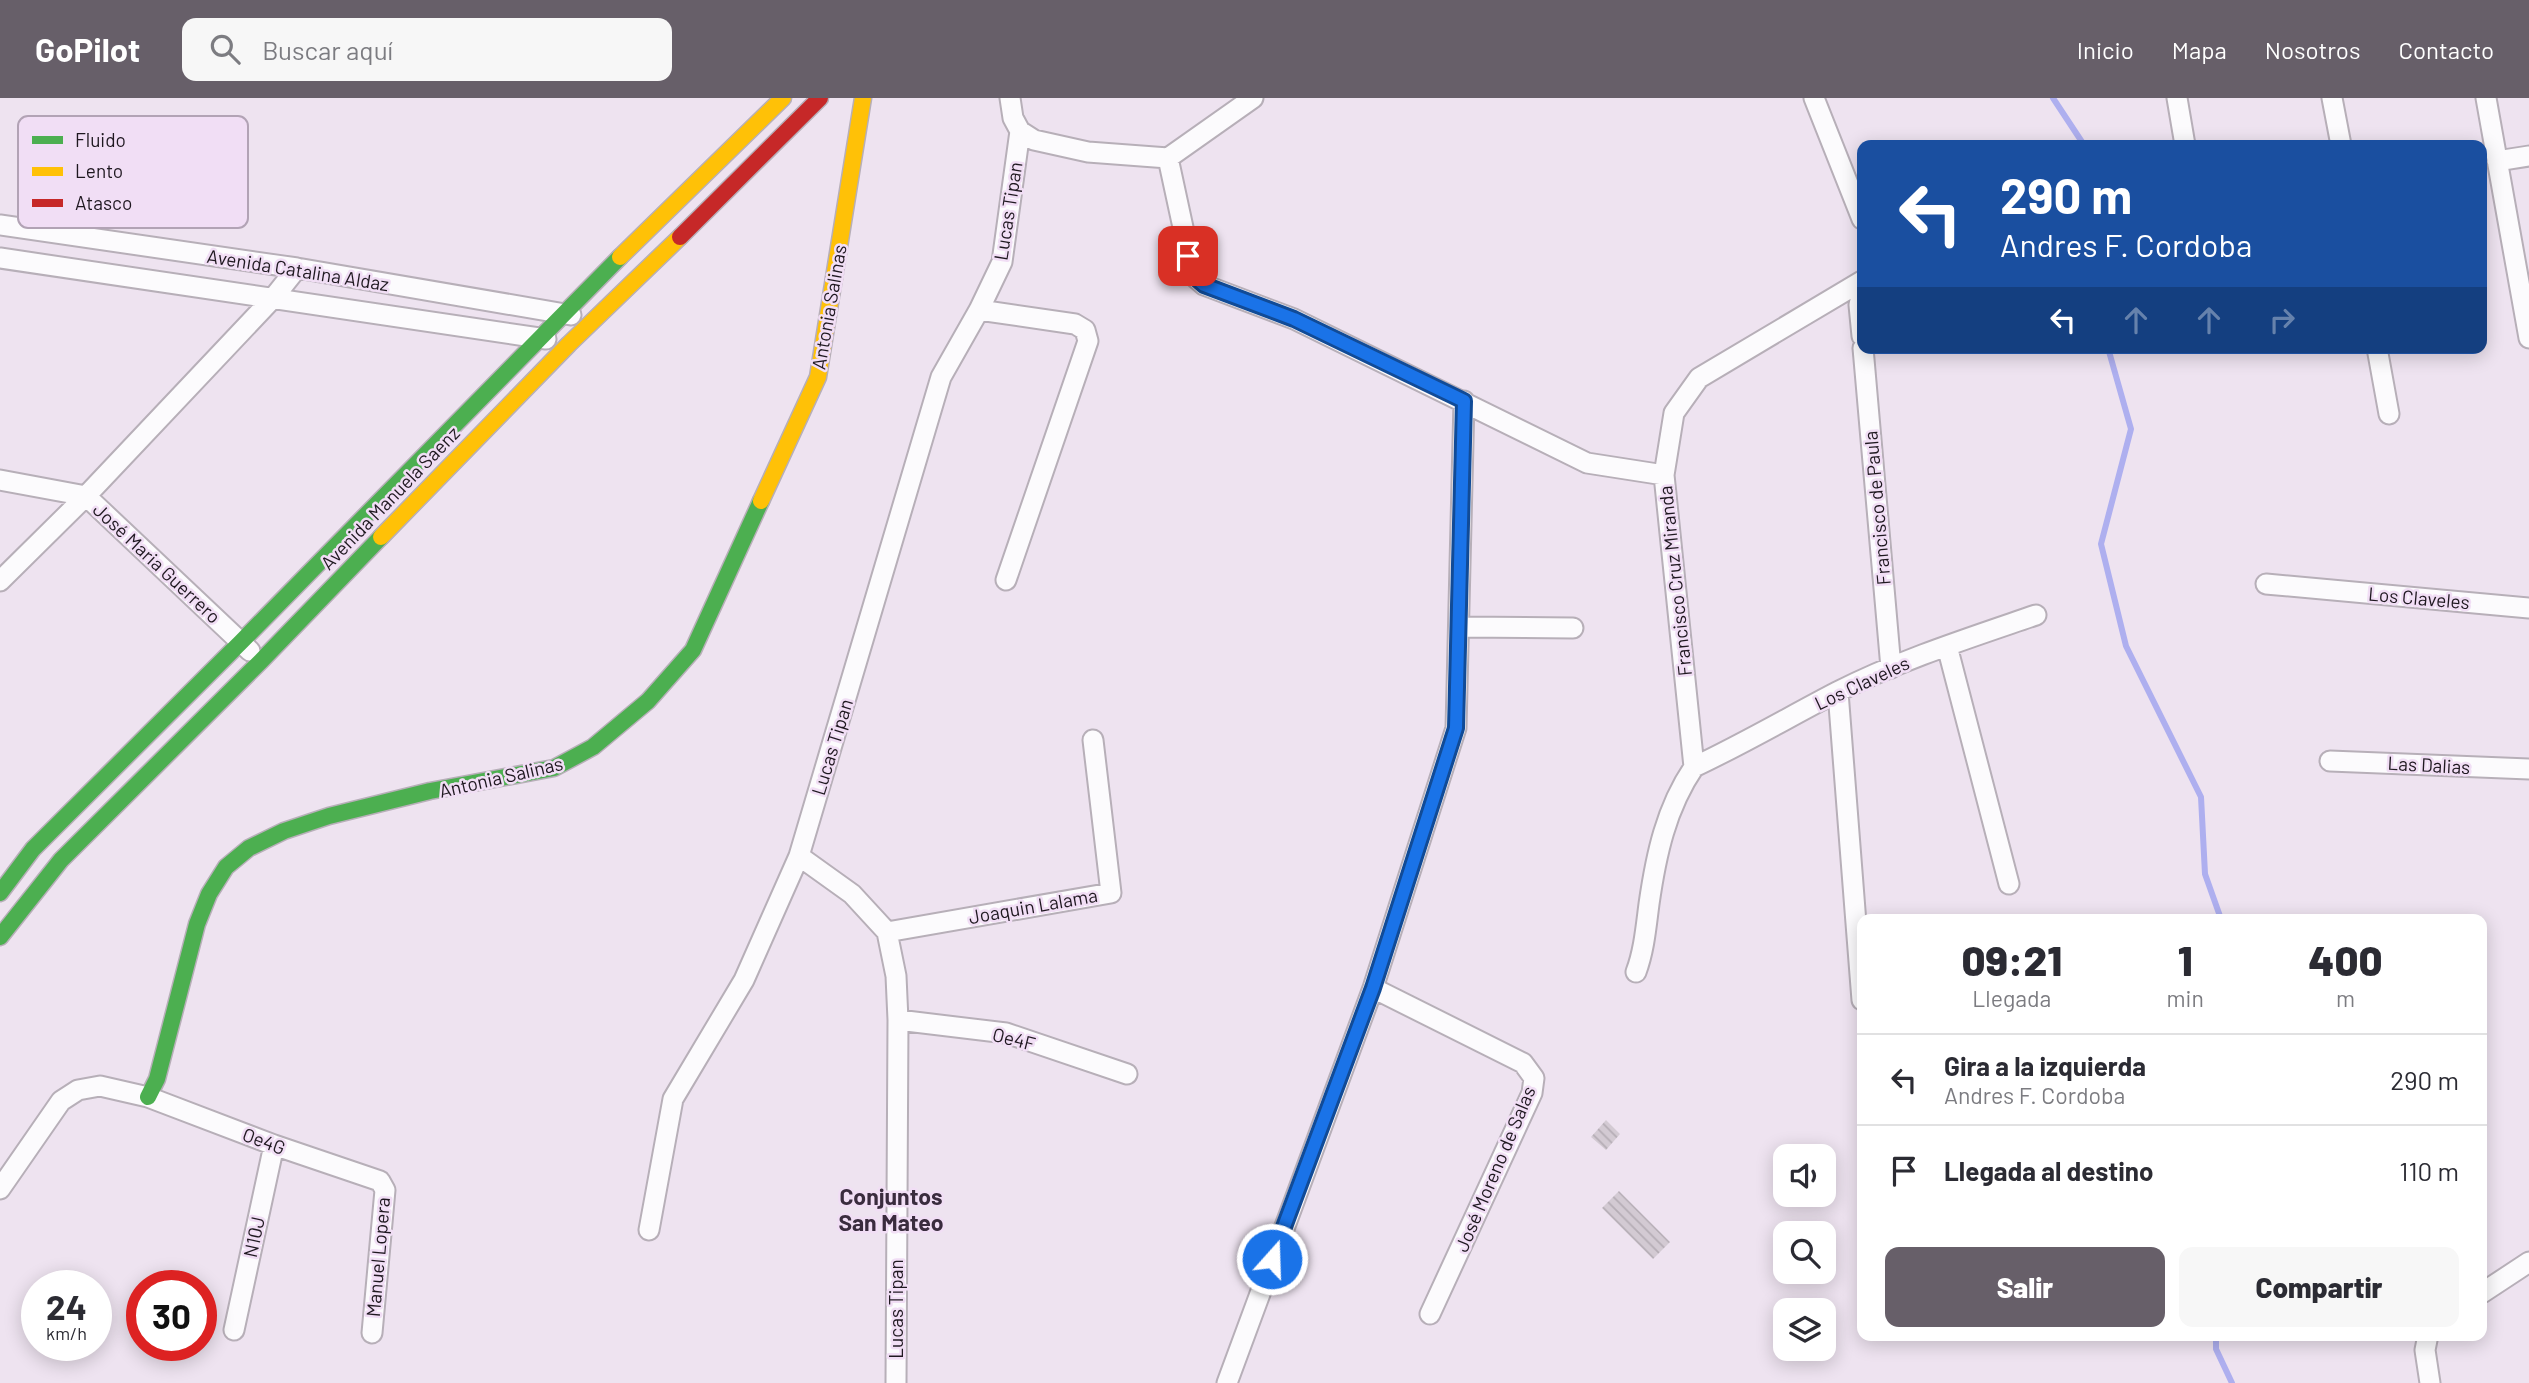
<!DOCTYPE html>
<html lang="es">
<head>
<meta charset="utf-8">
<style>
  body { margin:0; font-family:Barlow,sans-serif; background:#f7f7f7; color:#2b2b33; height:100vh; display:flex; flex-direction:column; font-size:26px; white-space:nowrap }
  * { box-sizing:border-box; margin:0 }
  p { font-size:23px; color:#7c7c81 }
  .icon { flex:none; width:38px; height:38px; fill:none; stroke:currentColor; stroke-width:2; stroke-linecap:round; stroke-linejoin:round }
  .map { position:relative; flex:1; overflow:hidden }
  .drawer { position:absolute; left:1857px; top:816px; width:630px; height:427px; display:flex; flex-direction:column; background:#fff; border-radius:14px; box-shadow:0 4px 18px #0003 }
  .drawer>* { flex:none }
  .guide { position:absolute; left:1857px; top:42px; width:630px; height:214px; border-radius:14px; box-shadow:0 4px 18px #0003; background:#1a4fa0; color:#fff; overflow:hidden }
  .controls { position:absolute; left:1773px; top:1046px; display:grid; gap:14px }
  .controls a { display:grid; place-items:center; width:63px; height:63px; border-radius:14px; background:#fff; box-shadow:0 4px 18px #0003; font-size:35px }
  .speed { position:absolute; left:21px; top:1172px; display:flex; gap:14px; font-size:35px; font-weight:700; text-align:center }
  .speed>* { display:grid; place-content:center; width:91px; height:91px; border-radius:50%; background:#fff; box-shadow:0 4px 18px #0003; line-height:1 }
  .speed small { font-size:18px; font-weight:400 }
  .speed .limit { border:10px solid #d22; background:#fff; color:#111 }
  .pin { position:absolute; display:grid; place-items:center; width:60px; height:60px; color:#fff; margin:-30px; border-radius:14px; box-shadow:0 4px 10px #0006 }
  .me { position:absolute; width:77px; margin:-38px; rotate:20deg; stroke-linejoin:round; filter:drop-shadow(0 0 5px #0008) }
  .turn { display:flex; align-items:center; gap:24px; height:147px; padding:0 28px; font-size:32px }
  .turn .icon { width:91px; height:91px; stroke-width:2.5 }
  .turn b { display:block; font-size:49px; line-height:60px }
  .lanes { display:flex; align-items:center; height:66px; padding:0 28px; background:#0003; justify-content:center; gap:35px; direction:ltr }
  .lanes .off { opacity:.35 }
  .eta { display:flex; justify-content:space-evenly; align-items:center; height:119px; text-align:center }
  .eta b { font-size:42px; font-weight:800; line-height:49px }
  .cta { display:flex; gap:14px; margin-top:auto; padding:14px 28px }
  .cta a { flex:1; height:80px; border-radius:14px; background:#675f69; color:#fff; font-size:28px; font-weight:800; line-height:80px; text-align:center }
  .cta a+a { background:#f7f7f7; color:#2b2b33 }
  ul { padding:0; list-style:none }
  li { display:flex; align-items:center; gap:21px; height:91px; padding:0 28px; border-top:2px solid #e1e1e2 }
  li div { flex:1 }
  li b { display:block; font-size:26px }
  li em { font-style:normal }
  header { display:flex; align-items:center; gap:42px; box-sizing:border-box; height:98px; padding:0 35px; background:#675f69; color:#fff }
  header strong { font-size:33px }
  nav { display:flex; gap:38px; margin-inline-start:auto; font-size:24px }
  .search { width:490px; height:63px; background:#f7f7f7; display:flex; align-items:center; gap:18px; box-sizing:border-box; padding:0 24px; border-radius:14px; color:#7c7c81; font-size:26px }
  .map>svg:first-child { display:block }
  .lines { fill:none; stroke-linecap:round; stroke-linejoin:round }
  .stream { stroke:#aeafef; stroke-width:6 }
  .building { fill:url(#building-back-hatch) }
  .street-casing { stroke:#b7afb8; stroke-width:23 }
  .fast-casing { stroke:#b7afb8; stroke-width:19 }
  .slow-casing { stroke:#b7afb8; stroke-width:19 }
  .jam-casing { stroke:#b7afb8; stroke-width:19 }
  .street { stroke:#fcfbfd; stroke-width:19 }
  .fast { stroke:#4caf50; stroke-width:16 }
  .slow { stroke:#ffc107; stroke-width:16 }
  .jam { stroke:#c62828; stroke-width:16 }
  .route-casing { stroke:#114b97; stroke-width:18 }
  .route { stroke:#1a73e8; stroke-width:12 }
  .labels { text-anchor:middle; stroke-width:5; stroke-linejoin:round; paint-order:stroke }
  .street-label { font-size:19px; fill:#1f1820; stroke:#f1def5 }
  .quarter-label { font-size:23px; font-weight:bold; fill:#3a2c3e; stroke:#f1def5 }
  .key { fill:#f1def5; stroke:#b2a3b5; stroke-width:2 }
  .key-label { font-size:19px; fill:#1f1820 }
</style>
</head>
<body>
<header>
<strong>GoPilot</strong>
<div class="search"><svg class="icon" aria-label="search" viewBox="0 0 24 24"><circle cx="10" cy="10" r="6"/><path d="M15 15l6 6"/></svg>Buscar aquí</div>
<nav><a>Inicio</a><a>Mapa</a><a>Nosotros</a><a>Contacto</a></nav>
</header>
<div class="map">
<svg width="2529" height="1285" viewBox="0 0 2529 1285">
  <defs>
    <pattern id="building-back-hatch" width="6" height="6" patternUnits="userSpaceOnUse" patternTransform="scale(1.75)"><rect width="6" height="6" fill="#d3cad3"/><path d="M-1 5l2 2M0 0l6 6M5-1l2 2" fill="none" stroke="#b5adb5"/></pattern>
  </defs>
  <rect width="100%" height="100%" fill="#eee3f0"/>
  <g class="lines">
    <path class="stream" d="M2053,0l31,47
      M2108,250l23,81 -30,115 25,102 75,151 4,77 16,45
      M2216,1237v14l16,34"/>
  </g>
  <path class="building" d="M1606,1022l14,14 -14,16 -15,-13z
    M1619,1093l51,51 -17,17 -51,-51z"/>
  <g class="lines">
    <g class="street-casing">
      <path id="street" d="M1814,0l48,121
        M2177,0l8,47
        M2332,0l9,47
        M2486,0l43,240
        M1020,33l14,9 54,12 80,6 85,-60
        M1168,60l24,111 4,9 8,7 90,34 293,144 77,12
        M2497,63l32,-5
        M0,127l297,43 274,47
        M0,160l546,81
        M1862,194l-3,13 3,31
        M979,212l96,14 10,6 3,11 -82,239
        M1863,250l28,320
        M2377,250l12,66
        M0,382l86,16 164,155
        M0,483l86,-85 188,-199 23,-29
        M2266,486l263,24
        M1459,529l114,1
        M1947,548l62,238
        M1838,594l24,308
        M2330,663l199,8
        M1694,669c49,-23 95,-50 143,-75 63,-32 132,-54 199,-77
        M799,758l53,38 35,38 9,44 2,44 -2,363
        M887,834l224,-39 -18,-153
        M1636,874c8,-21 10,-45 13,-68 7,-49 17,-96 45,-137l-30,-292 10,-62 25,-35 163,-97
        M1373,890l150,75 11,15 -2,15 -102,221
        M898,922l108,13 121,41
        M0,1091l61,-88 17,-11 22,-4 48,11 126,48 106,36 5,9 -13,143
        M649,1132l24,-131 71,-119 55,-124 142,-479 38,-67 23,-48 18,-131 -7,-13 -3,-20
        M2482,1195l47,-31
        M234,1232l40,-185
        M2428,1237l-3,15 5,33
        M1227,1285l146,-395 83,-260 8,-327"/>
    </g>
    <g class="fast-casing">
      <path id="fast" d="M0,795l33,-44 208,-207 379,-385
        M0,839l61,-77 200,-199 120,-124
        M148,999l9,-18 40,-155 12,-30 17,-27 23,-19 35,-17 45,-15 101,-25 124,-23 39,-21 55,-46 45,-51 68,-149"/>
    </g>
    <g class="slow-casing">
      <path id="slow" d="M620,159l163,-159
        M761,403l57,-124 45,-279
        M381,439l188,-193 111,-107"/>
    </g>
    <g class="jam-casing">
      <path id="jam" d="M680,139l140,-139"/>
    </g>
    <use href="#street" class="street"/>
    <use href="#fast" class="fast"/>
    <use href="#slow" class="slow"/>
    <use href="#jam" class="jam"/>
  </g>
  <g class="lines">
    <g class="route-casing">
      <path id="route" d="M1188,158l8,22 8,7 90,34 170,82 -8,327 -83,260 -101,271"/>
    </g>
    <use href="#route" class="route"/>
  </g>
  <g class="labels">
    <g class="street-label">
      <text transform="translate(1008 113) rotate(-81)" y="7">Lucas Tipan</text>
      <text transform="translate(298 172) rotate(9)" y="7">Avenida Catalina Aldaz</text>
      <text transform="translate(829 209) rotate(-80)" y="7">Antonia Salinas</text>
      <text transform="translate(390 400) rotate(-46)" y="7">Avenida Manuela Saenz</text>
      <text transform="translate(1877 410) rotate(-95)" y="7">Francisco de Paula</text>
      <text transform="translate(157 465) rotate(43)" y="7">José Maria Guerrero</text>
      <text transform="translate(1675 483) rotate(-96)" y="7">Francisco Cruz Miranda</text>
      <text transform="translate(2419 500) rotate(5)" y="7">Los Claveles</text>
      <text transform="translate(1862 585) rotate(-25)" y="7">Los Claveles</text>
      <text transform="translate(832 649) rotate(-73)" y="7">Lucas Tipan</text>
      <text transform="translate(2429 667) rotate(3)" y="7">Las Dalias</text>
      <text transform="translate(501 679) rotate(-13)" y="7">Antonia Salinas</text>
      <text transform="translate(1033 808) rotate(-10)" y="7">Joaquin Lalama</text>
      <text transform="translate(1014 941) rotate(14)" y="7">Oe4F</text>
      <text transform="translate(264 1043) rotate(20)" y="7">Oe4G</text>
      <text transform="translate(1495 1071) rotate(-67)" y="7">José Moreno de Salas</text>
      <text transform="translate(254 1139) rotate(-78)" y="7">N10J</text>
      <text transform="translate(378 1159) rotate(-85)" y="7">Manuel Lopera</text>
      <text transform="translate(896 1211) rotate(-90)" y="7">Lucas Tipan</text>
    </g>
    <g class="quarter-label">
      <text x="891" y="1107">Conjuntos<tspan x="891" dy="26">San Mateo</tspan></text>
    </g>
  </g>
  <rect x="18" y="18" width="230" height="112" rx="10" class="key"/>
  <rect x="32" y="38" width="31" height="8" fill="#4caf50"/>
  <rect x="32" y="69" width="31" height="9" fill="#ffc107"/>
  <rect x="32" y="101" width="31" height="8" fill="#c62828"/>
  <g class="key-label">
    <text x="75" y="49">Fluido</text>
    <text x="75" y="80">Lento</text>
    <text x="75" y="112">Atasco</text>
  </g>
</svg>
<div class="controls">
<a><svg class="icon" aria-label="sound" viewBox="0 0 24 24"><path d="M4 9h4l5-4v14l-5-4H4zM17 9q2 3 0 6"/></svg></a>
<a><svg class="icon" aria-label="search" viewBox="0 0 24 24"><circle cx="10" cy="10" r="6"/><path d="M15 15l6 6"/></svg></a>
<a><svg class="icon" aria-label="layers" viewBox="0 0 24 24"><path d="M12 4l9 5-9 5-9-5zM3 14l9 5 9-5"/></svg></a>
</div>
<div class="speed"><div>24<small>km/h</small></div><div class="limit">30</div></div>
<div class="pin" style="left:1188px;top:158px;background:#d93025"><svg class="icon" aria-label="arrive" viewBox="0 0 24 24"><path d="M6 21V4h12l-3 4 3 4H6"/></svg></div>
<svg class="me" style="left:1272px;top:1161px" viewBox="-20 -20 40 40"><circle r="17" fill="#1a73e8" stroke="#fff" stroke-width="3"/><path d="M0-11L8 9 0 5-8 9z" fill="#fff"/></svg>
<div class="guide">
<div class="turn"><svg class="icon" aria-label="left" viewBox="0 0 24 24"><path d="M17 20v-9H6M10 6l-5 5 5 5"/></svg><div><b>290 m</b>Andres F. Cordoba</div></div>
<div class="lanes"><svg class="icon" aria-label="left" viewBox="0 0 24 24"><path d="M17 20v-9H6M10 6l-5 5 5 5"/></svg><svg class="icon off" aria-label="ahead" viewBox="0 0 24 24"><path d="M12 20V5M6 11l6-6 6 6"/></svg><svg class="icon off" aria-label="ahead" viewBox="0 0 24 24"><path d="M12 20V5M6 11l6-6 6 6"/></svg><svg class="icon off" aria-label="right" viewBox="0 0 24 24"><path d="M7 20v-9h11M14 6l5 5-5 5"/></svg></div>
</div>
<section class="drawer">
<div class="eta">
<div><b>09:21</b><p>Llegada</p></div>
<div><b>1</b><p>min</p></div>
<div><b>400</b><p>m</p></div>
</div>
<ul>
<li><svg class="icon" aria-label="left" viewBox="0 0 24 24"><path d="M17 20v-9H6M10 6l-5 5 5 5"/></svg><div><b>Gira a la izquierda</b><p>Andres F. Cordoba</p></div><em>290 m</em></li>
<li><svg class="icon" aria-label="arrive" viewBox="0 0 24 24"><path d="M6 21V4h12l-3 4 3 4H6"/></svg><div><b>Llegada al destino</b></div><em>110 m</em></li>
</ul>
<div class="cta"><a>Salir</a><a>Compartir</a></div>
</section>
</div>
</body>
</html>
